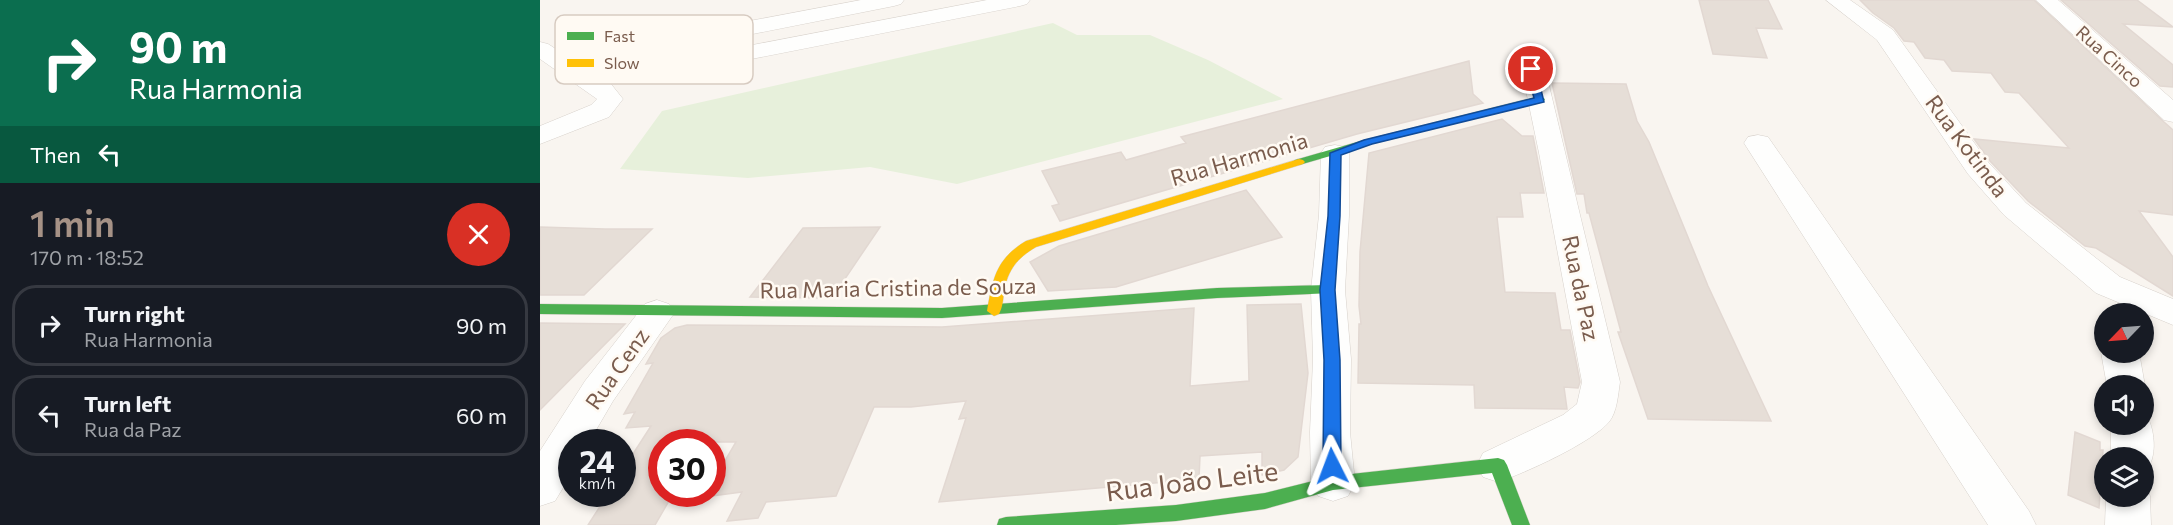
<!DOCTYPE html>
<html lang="en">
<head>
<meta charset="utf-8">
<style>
  body { margin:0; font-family:Commissioner,sans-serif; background:#242831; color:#f1f3f6; height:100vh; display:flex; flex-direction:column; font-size:22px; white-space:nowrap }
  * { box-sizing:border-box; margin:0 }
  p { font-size:20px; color:#9ea1a6 }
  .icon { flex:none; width:33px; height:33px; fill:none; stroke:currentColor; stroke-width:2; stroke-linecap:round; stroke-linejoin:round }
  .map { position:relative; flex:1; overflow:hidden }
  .details { display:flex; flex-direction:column; background:#171b24; width:540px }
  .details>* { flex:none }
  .banner { background:#0b6e4f; color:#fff; overflow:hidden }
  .needle { width:39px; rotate:245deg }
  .tools { position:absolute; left:1554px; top:303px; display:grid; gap:12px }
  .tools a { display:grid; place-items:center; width:60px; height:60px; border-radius:50%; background:#171b24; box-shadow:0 3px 9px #0003; font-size:30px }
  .speed { position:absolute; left:18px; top:429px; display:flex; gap:12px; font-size:30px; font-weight:700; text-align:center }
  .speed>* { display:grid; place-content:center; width:78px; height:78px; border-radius:50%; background:#171b24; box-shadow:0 3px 9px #0003; line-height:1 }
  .speed small { font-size:15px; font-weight:400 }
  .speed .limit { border:9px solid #d22; background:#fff; color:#111 }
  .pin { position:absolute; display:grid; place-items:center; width:51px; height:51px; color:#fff; margin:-26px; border:3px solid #fff; border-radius:50%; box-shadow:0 2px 6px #0007 }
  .me { position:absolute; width:66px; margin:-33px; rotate:357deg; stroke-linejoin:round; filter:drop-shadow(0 0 4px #0008) }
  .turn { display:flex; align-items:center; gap:21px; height:126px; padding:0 30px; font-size:27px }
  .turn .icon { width:78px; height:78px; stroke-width:2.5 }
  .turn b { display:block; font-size:42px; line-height:51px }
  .then { display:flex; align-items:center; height:57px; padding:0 30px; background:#0003; gap:12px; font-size:22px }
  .round { display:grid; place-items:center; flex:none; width:63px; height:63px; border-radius:32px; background:#242831 }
  .summary { display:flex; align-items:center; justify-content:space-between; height:102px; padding:0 30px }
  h1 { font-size:36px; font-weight:600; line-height:45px; color:#a69286 }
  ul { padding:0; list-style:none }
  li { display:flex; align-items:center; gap:18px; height:81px; margin:0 12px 9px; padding:0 18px; border:3px solid #363941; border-radius:24px }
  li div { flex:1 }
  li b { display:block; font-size:22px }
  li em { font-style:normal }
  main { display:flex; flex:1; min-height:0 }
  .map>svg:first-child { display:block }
  .green { fill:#e7f0db }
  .building { fill:#e6ded7; stroke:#e2d8d2; stroke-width:1.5 }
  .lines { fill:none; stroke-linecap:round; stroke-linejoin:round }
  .street-casing { stroke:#d7d1cb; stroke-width:1 }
  .fast-casing { stroke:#d9d2cb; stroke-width:1 }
  .slow-casing { stroke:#d9d2cb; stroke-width:1 }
  .street { fill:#fefefd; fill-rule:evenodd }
  .fast { fill:#4caf50; fill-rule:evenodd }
  .slow { fill:#ffc107; fill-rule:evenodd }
  .route { fill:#1a73e8; stroke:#114b97; stroke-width:1.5 }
  .labels { text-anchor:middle; stroke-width:5; stroke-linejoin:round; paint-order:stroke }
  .far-street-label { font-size:18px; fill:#7a5c4d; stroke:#fffaf3 }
  .street-label { font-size:22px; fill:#7a5c4d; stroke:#fffaf3 }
  .near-street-label { font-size:27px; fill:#7a5c4d; stroke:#fffaf3 }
  .key { fill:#fffaf3; stroke:#d7cbc1; stroke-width:1.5 }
  .key-label { font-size:16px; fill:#7a5c4d }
</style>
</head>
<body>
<main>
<section class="details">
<div class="banner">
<div class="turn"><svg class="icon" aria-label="right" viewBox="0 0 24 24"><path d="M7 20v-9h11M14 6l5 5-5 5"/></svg><div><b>90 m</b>Rua Harmonia</div></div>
<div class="then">Then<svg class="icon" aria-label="left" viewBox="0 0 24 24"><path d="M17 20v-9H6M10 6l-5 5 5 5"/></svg></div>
</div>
<div class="summary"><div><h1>1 min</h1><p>170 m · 18:52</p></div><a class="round" style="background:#d93025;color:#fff"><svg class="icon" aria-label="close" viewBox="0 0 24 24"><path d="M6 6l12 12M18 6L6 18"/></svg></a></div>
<ul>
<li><svg class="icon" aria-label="right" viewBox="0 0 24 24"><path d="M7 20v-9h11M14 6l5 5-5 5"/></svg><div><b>Turn right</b><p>Rua Harmonia</p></div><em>90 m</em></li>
<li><svg class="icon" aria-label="left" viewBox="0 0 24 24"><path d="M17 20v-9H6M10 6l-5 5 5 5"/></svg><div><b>Turn left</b><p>Rua da Paz</p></div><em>60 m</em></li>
</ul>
</section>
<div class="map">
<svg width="1633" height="525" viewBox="0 0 1633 525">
  <rect width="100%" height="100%" fill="#f9f5f0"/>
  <path class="green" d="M513,23l24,12h73l58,25 75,39 -326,85 -87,-17 -122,11 -128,-9 42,-58z"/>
  <path class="building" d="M1159,0h69l14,29 -26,-1 11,30 -54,-4z
    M1320,0h174l130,122 9,8v85l-34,-4 34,46v39l-77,-48 -11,-2 -57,-45 -38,-40 -16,-22 95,9 -50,-55 -14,-1 -14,-19 -39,-2 -8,-11 -19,-2 -11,-16 -10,-1 -10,-13 -21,-15z
    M1521,0h76l36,27 -50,-3 50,41v22l-13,-1z
    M929,61l4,33 10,9 -126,31 -297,87 -8,-15 7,-2 -17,-33 79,-19 5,8 60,-17 -5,-6z
    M1012,83l74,1 11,37 12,21 59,144 63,135 -123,-2 -30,-87h3l-32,-119h-2l-3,-19h-7z
    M962,119l20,17h11l11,57h-24l3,24h-26l8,75 50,1 6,37h9l10,52 -2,6 -14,-1 3,22 -92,-1 -1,-23 -116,-2 1,-59h2l-2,-18 1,-54 9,-99z
    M706,190l36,47 -166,50 -68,4 -18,-29 29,-16z
    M0,227l65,2h47l-68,66h-44z
    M340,227l-48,71 -82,-1 53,-69z
    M761,304l7,69 -10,84 -14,13 -22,5v-23l-62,4 -1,23 -260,23 27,-84 -7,1 7,-18 -55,6h-37l-38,89 -70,6 -8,16 -31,3 15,-29 -38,5 2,-3h6v-11l24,-41h-74v52h11l-18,31h-67l20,-31h14v-23l29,-45 -25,2 9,-16 -11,2 29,-51 -7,1 15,-26 14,-10 12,-3 255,2 252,-19 -4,78 59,-5 -2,-76z
    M0,323l85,1 -85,86z
    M1535,432l25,10v8h3l-4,58 -31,-13z"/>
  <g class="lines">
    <g class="street-casing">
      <path id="street" d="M321,0h43l-3,4 -7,2 -192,38 -8,-2 -3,-5 3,-5 8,-2z
        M447,0h43l-3,4 -7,2 -299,59 -8,-2 -4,-5 4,-5 8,-2z
        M1286,0h24l43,30 95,132 38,41 94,74 53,22v26l-77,-32 -92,-78 -36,-41 -91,-134z
        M1496,0h22l115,100v22l-9,-2z
        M0,42l8,2 63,40 12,15 -14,18 -69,27v-18l51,-21 6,-6 -57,-40z
        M986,50l8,2 14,29 72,301c-2,13 -3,30 -11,40 -18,21 -84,51 -111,60l-15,-5 -6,-12 6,-12 80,-38 14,-11 5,-22 -43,-229 -15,-72 -10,-24 4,-5z
        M1218,135l10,2 261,374 7,14h-48l-244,-382 4,-6z
        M795,145l10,2 4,6v62l-4,75 6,69 -1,73 5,51 -7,13 -15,5 -15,-5 -7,-13 -1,-51 3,-73 -2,-69 8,-75 2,-62 4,-6z
        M117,300l12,4 6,8 -62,89 -24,41h-17v31l-17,28 -15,5v-55l45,-70 60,-77z
        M1564,347v5h35l6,34 -1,3v-3h-37l-6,-34z
        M1604,412c11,12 15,49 0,59v-13h-33v-34h33z
        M1604,483l6,13 1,29h-46l1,-29h38z"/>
    </g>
    <g class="fast-casing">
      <path id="fast" d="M1000,96l5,3 -1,2 -172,43 -73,21 -6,-3 2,-2 69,-20z
        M788,285l7,5 -2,3 -116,5 -275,20 -402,-4v-10l402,4 275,-20z
        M958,458l6,2 3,5 23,60h-18l-20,-52 -159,17 -68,19 -89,12 -60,4h-119l2,-6 7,-2 170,-12 89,-12 68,-17z"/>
    </g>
    <g class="slow-casing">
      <path id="slow" d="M759,159l4,1 2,2 -2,2 -267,83c-19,11 -28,23 -32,44 -1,8 -1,16 -5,23l-5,2 -7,-5c6,-33 9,-52 39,-70z"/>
    </g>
    <use href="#street" class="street"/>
    <use href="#fast" class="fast"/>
    <use href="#slow" class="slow"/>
  </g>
  <path class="route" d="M991,66l5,3 8,33 -172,42 -31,11 -1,61 -5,74 5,70 1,106 -3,5h-12l-3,-5 1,-106 -4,-70 8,-74 2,-63 34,-13 170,-42 -8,-29z"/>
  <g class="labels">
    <g class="far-street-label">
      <text transform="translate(1569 57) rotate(42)" y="6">Rua Cinco</text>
    </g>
    <g class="street-label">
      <text transform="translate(1427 146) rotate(53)" y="8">Rua Kotinda</text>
      <text transform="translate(699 159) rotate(-16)" y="8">Rua Harmonia</text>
      <text transform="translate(358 288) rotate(-1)" y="8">Rua Maria Cristina de Souza</text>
      <text transform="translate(1041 288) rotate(78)" y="8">Rua da Paz</text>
      <text transform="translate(77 369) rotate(-55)" y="8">Rua Cenz</text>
    </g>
    <g class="near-street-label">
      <text transform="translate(652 482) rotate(-7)" y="9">Rua João Leite</text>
    </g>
  </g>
  <rect x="15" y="15" width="198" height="69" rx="9" class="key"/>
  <rect x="27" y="32" width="27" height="8" fill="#4caf50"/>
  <rect x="27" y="59" width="27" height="8" fill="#ffc107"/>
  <g class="key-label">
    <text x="64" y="42">Fast</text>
    <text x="64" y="69">Slow</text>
  </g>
</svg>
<div class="tools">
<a><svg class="needle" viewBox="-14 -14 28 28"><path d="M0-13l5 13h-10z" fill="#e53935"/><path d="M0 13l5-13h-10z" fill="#9ea1a6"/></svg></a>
<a><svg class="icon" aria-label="sound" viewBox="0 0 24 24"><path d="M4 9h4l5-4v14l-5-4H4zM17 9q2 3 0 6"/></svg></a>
<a><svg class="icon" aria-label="layers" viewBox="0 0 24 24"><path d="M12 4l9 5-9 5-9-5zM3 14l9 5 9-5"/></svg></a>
</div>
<div class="speed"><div>24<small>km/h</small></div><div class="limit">30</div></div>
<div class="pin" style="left:991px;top:69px;background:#d93025"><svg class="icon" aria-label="arrive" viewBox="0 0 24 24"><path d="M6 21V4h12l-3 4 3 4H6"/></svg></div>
<svg class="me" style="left:792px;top:466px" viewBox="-20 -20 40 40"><path d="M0-17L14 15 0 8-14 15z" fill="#1a73e8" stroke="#fff" stroke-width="4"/></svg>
</div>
</main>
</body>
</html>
